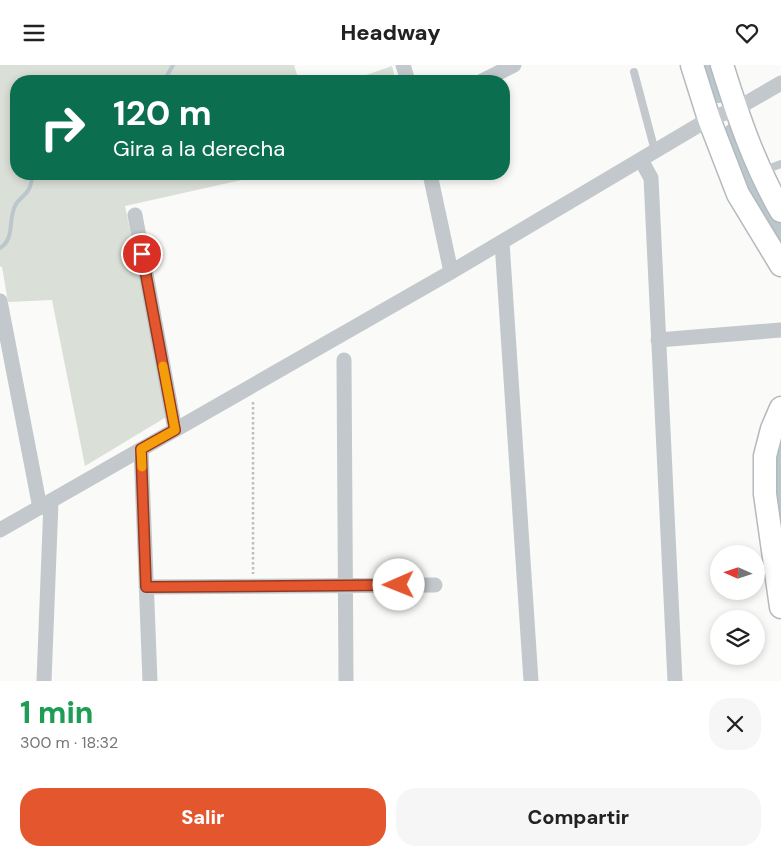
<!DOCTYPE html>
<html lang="es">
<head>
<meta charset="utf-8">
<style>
  body { margin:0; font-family:"DM Sans",sans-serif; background:#f6f6f6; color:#222; height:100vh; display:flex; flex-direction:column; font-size:19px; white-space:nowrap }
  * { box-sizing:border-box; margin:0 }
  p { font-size:16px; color:#767676 }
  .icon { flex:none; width:28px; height:28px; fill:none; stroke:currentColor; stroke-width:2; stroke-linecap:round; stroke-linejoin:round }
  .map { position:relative; height:616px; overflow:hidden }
  .sheet { display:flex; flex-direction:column; background:#fff; flex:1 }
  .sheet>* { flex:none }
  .banner { position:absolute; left:10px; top:10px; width:500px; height:105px; border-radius:20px; box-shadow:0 2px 8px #0003; background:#0b6e4f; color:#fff; overflow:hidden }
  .needle { width:32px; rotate:273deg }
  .tools { position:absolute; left:710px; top:480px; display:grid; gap:10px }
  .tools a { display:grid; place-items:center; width:55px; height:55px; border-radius:50%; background:#fff; box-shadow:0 2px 8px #0003; font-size:25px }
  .pin { position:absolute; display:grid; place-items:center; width:42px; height:42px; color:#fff; margin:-21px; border:2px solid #fff; border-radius:50%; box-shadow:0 1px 5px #0007 }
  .me { position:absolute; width:55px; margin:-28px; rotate:269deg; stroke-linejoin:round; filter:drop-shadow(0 0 4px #0008) }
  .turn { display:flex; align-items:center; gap:18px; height:105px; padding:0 20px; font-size:22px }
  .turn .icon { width:65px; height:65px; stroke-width:2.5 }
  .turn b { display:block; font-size:35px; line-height:42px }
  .round { display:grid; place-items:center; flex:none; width:52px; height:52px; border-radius:20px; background:#f6f6f6 }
  .summary { display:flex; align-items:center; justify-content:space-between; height:85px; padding:0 20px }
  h1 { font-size:30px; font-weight:800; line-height:38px; color:#1e9e55 }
  .primary-button { display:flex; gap:10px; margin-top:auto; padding:10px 20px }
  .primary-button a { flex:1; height:58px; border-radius:20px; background:#e4572e; color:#fff; font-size:20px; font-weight:800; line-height:58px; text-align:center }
  .primary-button a+a { background:#f6f6f6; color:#222 }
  header { display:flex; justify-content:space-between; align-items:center; height:65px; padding:0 20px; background:#fff; font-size:22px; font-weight:800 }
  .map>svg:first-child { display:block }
  .green { fill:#dadfd7 }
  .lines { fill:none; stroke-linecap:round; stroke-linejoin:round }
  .stream { stroke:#bbc7cb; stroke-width:4 }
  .canal { stroke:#bbc7cb; stroke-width:14 }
  .secondary-casing { stroke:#b3babf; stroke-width:25 }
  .path { stroke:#bbbfc2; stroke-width:2.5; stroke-dasharray:2.5 2.5; stroke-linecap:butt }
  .service { stroke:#c3c8cc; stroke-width:8 }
  .minor { stroke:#c3c8cc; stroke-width:15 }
  .secondary { stroke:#fff; stroke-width:22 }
  .route-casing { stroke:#94391e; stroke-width:12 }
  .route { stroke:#e4572e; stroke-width:9 }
  .slow { stroke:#f59e0b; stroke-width:9 }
</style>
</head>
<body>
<header><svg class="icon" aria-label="menu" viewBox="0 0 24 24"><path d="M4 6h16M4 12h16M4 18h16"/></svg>Headway<svg class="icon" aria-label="heart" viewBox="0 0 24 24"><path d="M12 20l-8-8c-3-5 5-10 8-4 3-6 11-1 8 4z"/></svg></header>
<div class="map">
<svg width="781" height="616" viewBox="0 0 781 616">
  <rect width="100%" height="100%" fill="#fafaf8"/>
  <path class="green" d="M0,0h294l5,16h-283v93h252l-143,32 43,210 -83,50 -33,-166 -44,2 -6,-35 -2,-1z
    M392,1l4,15h-47z"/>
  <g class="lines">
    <path class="stream" d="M164,16l9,-16
      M0,183c16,-10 7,-29 16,-44 3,-5 10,-9 13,-15 2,-4 3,-10 4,-15"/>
    <path class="canal" d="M710,0l9,31
      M731,66l18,48 32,58
      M781,384l-4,40 4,26"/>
    <g class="secondary-casing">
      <path id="secondary" d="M692,0l17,54 29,75 43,71
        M722,0c16,51 32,99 59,146
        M781,343l-9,21 -7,27v38l16,113"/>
    </g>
    <path class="path" d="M253,337v172"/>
    <path class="service" d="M634,7l21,79
      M762,106l19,-7"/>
    <path class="minor" d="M403,0l5,16
      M482,16l32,-16
      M641,95l10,18 24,503
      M430,109l21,98
      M135,150l40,215
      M502,177l29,439
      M0,236l40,207
      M658,275l123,-10
      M344,295l2,321
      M141,384l9,232
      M0,465l451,-258 258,-153 27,-10 45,-26
      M146,522l289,-2
      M44,616l7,-179"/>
    <use href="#secondary" class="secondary"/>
  </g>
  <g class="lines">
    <g class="route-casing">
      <path id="route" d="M142,189l33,176 -34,19 5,138 253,-2"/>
    </g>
    <use href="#route" class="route"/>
    <path class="slow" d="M142,402l-1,-18 34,-19 -12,-64"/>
  </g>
</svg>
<div class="tools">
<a><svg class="needle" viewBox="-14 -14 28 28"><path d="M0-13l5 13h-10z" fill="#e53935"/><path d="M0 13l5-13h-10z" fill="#767676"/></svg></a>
<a><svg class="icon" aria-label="layers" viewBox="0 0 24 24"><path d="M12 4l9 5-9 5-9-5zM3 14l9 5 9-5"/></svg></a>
</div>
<div class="pin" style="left:142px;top:189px;background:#d93025"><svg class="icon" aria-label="arrive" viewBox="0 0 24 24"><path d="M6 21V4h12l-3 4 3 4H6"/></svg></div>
<svg class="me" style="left:399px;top:520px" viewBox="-20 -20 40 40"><circle r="19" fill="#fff"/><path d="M0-13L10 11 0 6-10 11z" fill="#e4572e"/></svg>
<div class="banner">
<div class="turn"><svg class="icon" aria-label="right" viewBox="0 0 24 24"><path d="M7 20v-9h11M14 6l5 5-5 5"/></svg><div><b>120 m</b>Gira a la derecha</div></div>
</div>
</div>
<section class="sheet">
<div class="summary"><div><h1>1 min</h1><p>300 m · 18:32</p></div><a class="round"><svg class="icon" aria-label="close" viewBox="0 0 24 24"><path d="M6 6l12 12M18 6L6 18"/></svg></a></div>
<div class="primary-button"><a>Salir</a><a>Compartir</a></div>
</section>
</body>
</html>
